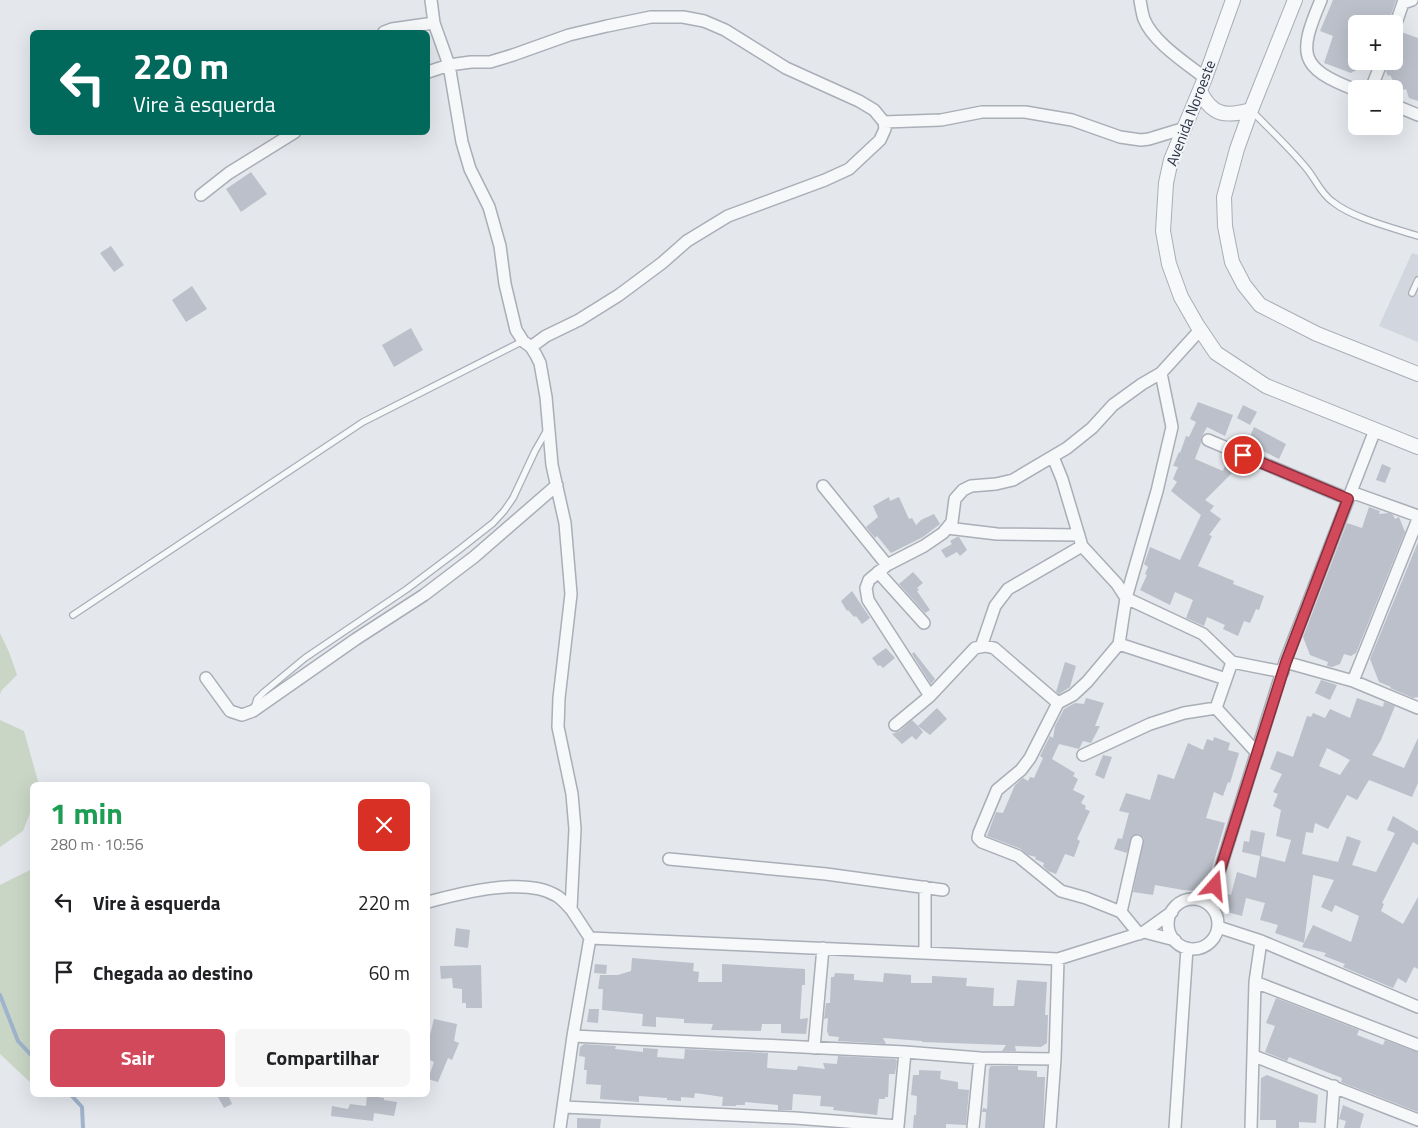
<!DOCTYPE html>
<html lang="pt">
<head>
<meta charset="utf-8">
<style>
  body { margin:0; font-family:"Titillium Web",sans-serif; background:#f6f6f6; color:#202124; height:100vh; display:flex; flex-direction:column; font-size:19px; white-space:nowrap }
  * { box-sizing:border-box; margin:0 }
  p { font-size:16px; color:#757577 }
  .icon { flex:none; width:28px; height:28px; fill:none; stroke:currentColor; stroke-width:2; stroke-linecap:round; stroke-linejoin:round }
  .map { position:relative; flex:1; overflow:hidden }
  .side { position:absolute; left:30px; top:782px; width:400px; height:315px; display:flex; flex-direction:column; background:#fff; border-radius:8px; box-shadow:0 5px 20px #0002 }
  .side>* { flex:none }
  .guide { position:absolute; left:30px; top:30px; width:400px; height:105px; border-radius:8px; box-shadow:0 5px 20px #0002; background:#00695c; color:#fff; overflow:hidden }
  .fabs { position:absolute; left:1348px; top:15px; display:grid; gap:10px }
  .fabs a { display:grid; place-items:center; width:55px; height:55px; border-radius:8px; background:#fff; box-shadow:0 5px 20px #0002; font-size:25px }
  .pin { position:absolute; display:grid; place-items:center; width:42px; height:42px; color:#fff; margin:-21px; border:2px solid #fff; border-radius:50%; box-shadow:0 1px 5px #0007 }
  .me { position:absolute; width:55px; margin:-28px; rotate:18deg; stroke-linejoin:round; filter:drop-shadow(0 0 4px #0008) }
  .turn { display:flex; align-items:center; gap:18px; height:105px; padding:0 20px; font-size:22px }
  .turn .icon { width:65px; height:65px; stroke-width:2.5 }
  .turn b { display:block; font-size:35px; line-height:42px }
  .round { display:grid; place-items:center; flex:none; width:52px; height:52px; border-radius:8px; background:#f6f6f6 }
  .headline { display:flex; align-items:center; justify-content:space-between; height:85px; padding:0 20px }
  h1 { font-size:30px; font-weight:700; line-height:38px; color:#1e9e55 }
  .primary-button { display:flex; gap:10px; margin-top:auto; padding:10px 20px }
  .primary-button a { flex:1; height:58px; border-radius:8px; background:#d1495b; color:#fff; font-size:20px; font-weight:700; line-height:58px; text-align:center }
  .primary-button a+a { background:#f6f6f6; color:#202124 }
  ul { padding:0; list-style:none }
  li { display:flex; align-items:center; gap:15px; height:70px; padding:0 20px }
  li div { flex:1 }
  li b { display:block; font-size:19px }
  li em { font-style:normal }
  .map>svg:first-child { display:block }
  .built { fill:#d2d6de }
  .green { fill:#c9d6c5 }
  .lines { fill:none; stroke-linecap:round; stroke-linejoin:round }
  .stream { stroke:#9fb4cc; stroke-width:4 }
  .building { fill:#bbc0ca; fill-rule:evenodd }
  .service-casing { stroke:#a9aeb7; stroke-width:8 }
  .minor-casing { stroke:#a9aeb7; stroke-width:14 }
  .tertiary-casing { stroke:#a9aeb7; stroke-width:16 }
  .service { stroke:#f7f8fa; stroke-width:5.5 }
  .minor { stroke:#f7f8fa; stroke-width:11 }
  .tertiary { stroke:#f7f8fa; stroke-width:14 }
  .route-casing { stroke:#882f3b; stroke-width:12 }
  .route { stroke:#d1495b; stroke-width:9 }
  .labels { text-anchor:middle; stroke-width:4; stroke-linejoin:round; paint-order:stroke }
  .street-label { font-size:15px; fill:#2b3445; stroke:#f4f6f9 }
</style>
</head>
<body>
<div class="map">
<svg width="1418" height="1128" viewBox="0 0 1418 1128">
  <rect width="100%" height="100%" fill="#e4e7ec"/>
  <path class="built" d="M1412,253l6,2v87l-39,-16z"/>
  <path class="green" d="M0,633l9,19 8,23 -16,16 -1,4z
    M0,720l24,11 15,54h-7v23l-9,23 -23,16z
    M32,869v215l-32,-30v-169z"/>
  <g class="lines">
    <path class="stream" d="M0,995l18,46 14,15
      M71,1095l11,12 1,21"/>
  </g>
  <path class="building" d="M1333,0h63l-8,24h-32v37h18l-23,12 -27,-10 9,-27 -13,-5z
    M1401,32l17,6v63l-9,-3 -3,-9 -7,2 -9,-16 -2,1 -2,-4 3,-11h5v-11l5,-2 -2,-6z
    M251,172l16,22 -26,18 -15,-23z
    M111,246l13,19 -10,7 -14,-19z
    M192,286l15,23 -21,13 -14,-22z
    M411,328l12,22 -29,17 -12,-22z
    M1198,402l35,13 -8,21 -18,-9 -6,11v5l-6,16 28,12 5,-14 17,7 -4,12 -9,-3 -27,27 9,6 -4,5 11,8 -12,16 3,1 -14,30 36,15 -1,3 31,12 -5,14 -3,-1 -6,14 -6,-2 -6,15 -15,-7 2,-4 -18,-8 -3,9 -18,-8 7,-18 -18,-8 -5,13 -30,-15 7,-15 -2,-1 3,-7 -4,-3 6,-17 30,13 21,-45 -30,-24 6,-9 -4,-3 5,-12 -5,-1 6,-14 1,1 6,-17 3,1 7,-15 -6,-3z
    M1243,405l14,7 -7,13 -13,-7z
    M1254,427l32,17 -7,15 -32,-16z
    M1382,464l9,4 -6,15 -9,-3z
    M889,497l1,4 9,-4 10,22 3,-1 4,7 5,-5 13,-6 6,10 -17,13 -32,16 -14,-17 -2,2 -9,-11 12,-10 -5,-11z
    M1369,507l11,4 -1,3 10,-1 4,2 2,4 4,-2 6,15 -49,121 -5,3 -7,-2 -4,10 -8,3 -5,-1 1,-4 -18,-7 -7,-18 44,-114 15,5z
    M957,537h2l8,13 -7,6 -3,-4 -11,6 -5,-8 11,-6 -2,-3z
    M1418,542v155l-5,1 -23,-10 1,-1 -12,-5 -9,-23z
    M913,572l10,11 -6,5 2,2 -2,1 13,19 -5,3 -26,-29z
    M852,591l18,27 -8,6 -6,-8 -2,1 -6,-7 -1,1 -6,-10z
    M886,648l9,10 -12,10 -3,-3 -2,1 -6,-8z
    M914,652l21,27 -4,5 -19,-30z
    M1065,662l11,4 -6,21 -11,7 -3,-2z
    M1321,680l16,5 -7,15 -15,-7z
    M1086,698l18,5 -9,23h5l-9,17 -8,-2 -4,8 -20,-5 -7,15 23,14 -2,3 5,3 -5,11 12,6 -4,7 5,3 -1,3 5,2 -13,28 3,2 -6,16 -9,-3 -9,20 -8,-3 -5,-5 1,-3 -9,-4 1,-2 -8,-2 -7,-6 -34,-13 9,-24 7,1 12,-28 8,-7 5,3 2,-4 4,1 9,-20 -3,-2 10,-20 3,2 2,-12 9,-17 11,-6 9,1z
    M1357,698l26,9 1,-5 11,4 -14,34 -9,15 32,13 14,-30v45l-6,14 -43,-17 -12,20 -10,-5 -19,34 -13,-6 -2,10 -7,-1 -4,22 36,8 9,-26 14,5 -9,24 24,7 19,-39 -8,-3 6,-14 25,15v14l-5,-3 -31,61 2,1 -3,7 22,13 15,-27v72l-4,-2 -8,16 -8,-5 -5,10 -50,-21 2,-3 -21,-8 2,-3 -24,-6 11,-22 38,17 8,-26 -24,-11 -3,7 -11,-5 13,-27 -21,-5 -9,68 -29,-10 3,-8 -18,-5 5,-17 -19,-5 -4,18 -15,-4 2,-4 -5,-1 3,-13 4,1 6,-23 19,6 4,-22 -18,-4 2,-11 5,1 2,-12 14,3 -4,23 24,6 6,-22 -15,-4 5,-26 -8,-4 5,-12 -5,-2 9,-18 -12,-5 7,-18 16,6 14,-41 4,1 2,-4 12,5 5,-9 20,9zM1327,748l23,12 -10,15 -21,-9z
    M937,708l10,11 -17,16 -12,-9 5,6 -7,8 -4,-4 -10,8 -10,-10 8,-3 12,-11 6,6z
    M1214,737l16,6 -2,7 11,3 -9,30 -2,-1 -5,14 -9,-4 -8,26 19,5 -17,59h-1l-2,5 -4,-1 -2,5 -16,-1 -28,-5 -2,10 -20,-3 11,-54 -5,-4 -7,2 -5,17 -13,-4 4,-11 4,1 7,-26 -10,-2 7,-18 24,7 8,-26 16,5 14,-36 15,7 4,-11 6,2z
    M1103,755l9,2 -8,22 -9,-4z
    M456,928l14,2 -2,18 -14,-2z
    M632,958l62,5 -1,8 6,1 -1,10h24v-18l83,5v16h-3l-2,34 8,-1 -2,16 -25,-1v-9h-19l-1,7 -50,-1 2,-6 -29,-1v-4l-28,-2v10l-14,-1 1,-12 -41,-4 1,-21h-5l2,-14h18l13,-4z
    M595,964l12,1 -1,9 -12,-1z
    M481,965l1,43h-16v-5h-4v-14l-9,-1 -1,-10 -11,1 -1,-13z
    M835,973l19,1v6l29,2 1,-9 27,2v8h21v-7l35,2 -1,8 28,2 -1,18h21l3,-26 30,2 -2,33h3l-1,28 -6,4 -26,-1 1,5h-14l4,-6 -84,-3v-1l-39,-3 3,6 -48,-3 1,-4 -10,-1 -2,-5 1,-13 -4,1 2,-16h4l1,-26h3z
    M1276,998l83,32 -2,5 26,10 2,-5 33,12v60l-77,-30 1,-4 -53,-21 -2,4 -22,-9 10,-26 -9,-3z
    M589,1009h10l-1,14 -11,-1z
    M434,1019l23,5 -3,17 5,2 -7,17 -4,-2 -10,24 -10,-3 6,-17 -6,-3v-20h1z
    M584,1044l32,2 -1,3 28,3v-4l15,1 -1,8 27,2 1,-10 83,4 -1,15 28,2h2l1,-4 27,3 -2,-6 14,1 1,-8 57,3 2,2 -2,13h-6l-1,23h-3v2h-6l-2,16 -44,-5 1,-3 -14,-1 1,-10 -28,-2 -1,16h-14v-5l-33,-3v3h-9v1h-14l1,-9 -28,-4 -1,5 -13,-1v4l-14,-1v-2l-28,-2v6l-39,-3 1,-14 -15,-1 1,-14h-3l1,-13 -6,-1 1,-9z
    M991,1066h27v4l19,1v6h8l-2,51h-58l1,-16h-4l1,-4 4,1 2,-40z
    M919,1070l22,1 -1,8 18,3v7l11,1 -3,35 -20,-1v4h-33l1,-13h2l1,-19 -6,-1 2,-20h6z
    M1267,1075l51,20 -2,28 -17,-1v6h-23v-8h-16l1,-42z
    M217,1095h11l4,9 -8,4z
    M367,1095h11v2l6,1v2l13,2 -3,14 -20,-3 -1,8 -42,-5 1,-10 16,3 2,-5 16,2z
    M1343,1105l21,9 -4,14h-16l2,-7 -7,-2z
    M577,1118l24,1 -1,9h-23z"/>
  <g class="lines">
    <g class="service-casing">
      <path id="service" d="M1251,110c19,20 39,38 56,59 9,11 14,25 26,33 20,16 60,26 85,34
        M1412,293l6,-13
        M73,615l290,-193 160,-81
        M254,709l3,-10 7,-7 41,-34 102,-69 53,-40 33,-26 11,-12 9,-13 22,-47 12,-21"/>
    </g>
    <g class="minor-casing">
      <path id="minor" d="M431,0l3,23 15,42 13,77 8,27 19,38 11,39 5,38 11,46 7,11 8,6 5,8 4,8 6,34 6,68 13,58 6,71 -12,104 -1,29 14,67 3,35 -4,80 19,29 -17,98 -13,92
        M1140,0c1,6 2,13 4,19 9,23 42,44 61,59
        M1321,0c-23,54 -23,68 35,90
        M1394,29l9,-26 9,-3
        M384,32l8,-3 42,-6
        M428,72l21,-7 22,-3h19l23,-7 56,-20 38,-9 44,-9h32l21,4 21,9 61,38 73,33 15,9 10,12 1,7 -5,11 -31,29 -24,11 -97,36 -41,25 -25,22 -43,32 -40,25 -33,16 -15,11
        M1371,89l11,-28
        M1394,105l24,10
        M884,122l57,-2 41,-8h43l47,8 48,17 21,3 8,-1 36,-11
        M201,195l28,-22 66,-41
        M1208,440l140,59
        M1053,457l9,22 20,67 35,38 9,14 77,36 29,28 51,10
        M823,486l64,79
        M1351,492l67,24
        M947,528l50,6 82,1
        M878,572l46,51
        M1119,644l107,35
        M981,647l14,-41 13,-17 74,-43
        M1232,662l-16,46 41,45
        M1285,662l68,19 65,27
        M206,678l24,33 12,4 11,-4 103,-72 68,-44 50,-38 83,-72
        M1353,681l65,-162
        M930,696l-62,-96 -2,-12 3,-8 18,-15 37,-19 19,-13 9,-11 3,-23 8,-9 8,-4 25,-2 17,-4 54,-32 25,-20 21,-23 29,-21 19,-11 39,-43
        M895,725l35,-29 45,-48 10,-2 9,2 64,55
        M1083,755l67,-31 34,-11 32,-5
        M669,859l157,15 117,16
        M925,887v66
        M1168 924a25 25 0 1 1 50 0a25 25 0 1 1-50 0Z
        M428,902c33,-9 98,-26 129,-6 5,3 10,9 14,13
        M1209,905l76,-243 90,-232
        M1121,912l16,-71
        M1218,927l43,14 157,66
        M1144,932l31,8
        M1139,934l-18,-22 -35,-14 -25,-7 -43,-35 -36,-14 -4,-4 1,-5 18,-43 24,-20 9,-12 28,-55 15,-8 14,-13 32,-38 7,-46 31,-107 15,-64 -11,-54
        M590,938l468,21 86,-27 28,-20
        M1255,982l163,63
        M573,1036l332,16 75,6 75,1
        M814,1048l9,-100
        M1254,1056l164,64
        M564,1107l231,11 103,8
        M896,1128l2,-2 7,-74
        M973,1128l7,-70
        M1050,1128l5,-69 3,-100
        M1175,1128l12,-180
        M1251,1128l4,-146 6,-41
        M1331,1128l3,-42"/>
    </g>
    <g class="tertiary-casing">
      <path id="tertiary" d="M1233,0l-28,78 -34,82 -5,23 -3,48 6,33 12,33 16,28 19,28 50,33 152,61
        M1295,0l-44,110 -14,39 -13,48 1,29 7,36 12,23 16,20 57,29 101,40
        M1200,91c12,25 26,26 51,19"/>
    </g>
    <use href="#service" class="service"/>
    <use href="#minor" class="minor"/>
    <use href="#tertiary" class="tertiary"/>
  </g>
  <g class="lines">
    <g class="route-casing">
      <path id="route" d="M1215,886l71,-224 62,-163 -105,-44"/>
    </g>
    <use href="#route" class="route"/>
  </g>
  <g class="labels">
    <g class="street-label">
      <text transform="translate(1191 113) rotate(-69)" y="5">Avenida Noroeste</text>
    </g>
  </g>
</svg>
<div class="fabs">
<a>+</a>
<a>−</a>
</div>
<div class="pin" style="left:1243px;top:455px;background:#d93025"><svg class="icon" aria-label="arrive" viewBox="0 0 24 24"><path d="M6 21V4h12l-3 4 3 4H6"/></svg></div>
<svg class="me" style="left:1215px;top:886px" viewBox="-20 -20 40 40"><path d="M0-17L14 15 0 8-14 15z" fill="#d1495b" stroke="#fff" stroke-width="4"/></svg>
<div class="guide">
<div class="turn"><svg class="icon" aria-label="left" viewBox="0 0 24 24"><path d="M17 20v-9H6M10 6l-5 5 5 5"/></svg><div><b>220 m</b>Vire à esquerda</div></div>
</div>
<section class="side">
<div class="headline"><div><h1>1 min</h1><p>280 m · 10:56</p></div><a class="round" style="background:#d93025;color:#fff"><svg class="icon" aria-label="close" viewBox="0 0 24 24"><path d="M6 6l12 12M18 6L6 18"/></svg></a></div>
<ul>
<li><svg class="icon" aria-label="left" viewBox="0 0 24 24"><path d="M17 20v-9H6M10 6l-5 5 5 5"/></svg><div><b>Vire à esquerda</b></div><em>220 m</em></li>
<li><svg class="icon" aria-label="arrive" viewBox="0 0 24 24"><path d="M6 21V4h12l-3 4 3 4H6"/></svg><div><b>Chegada ao destino</b></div><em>60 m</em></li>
</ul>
<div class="primary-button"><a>Sair</a><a>Compartilhar</a></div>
</section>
</div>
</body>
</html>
